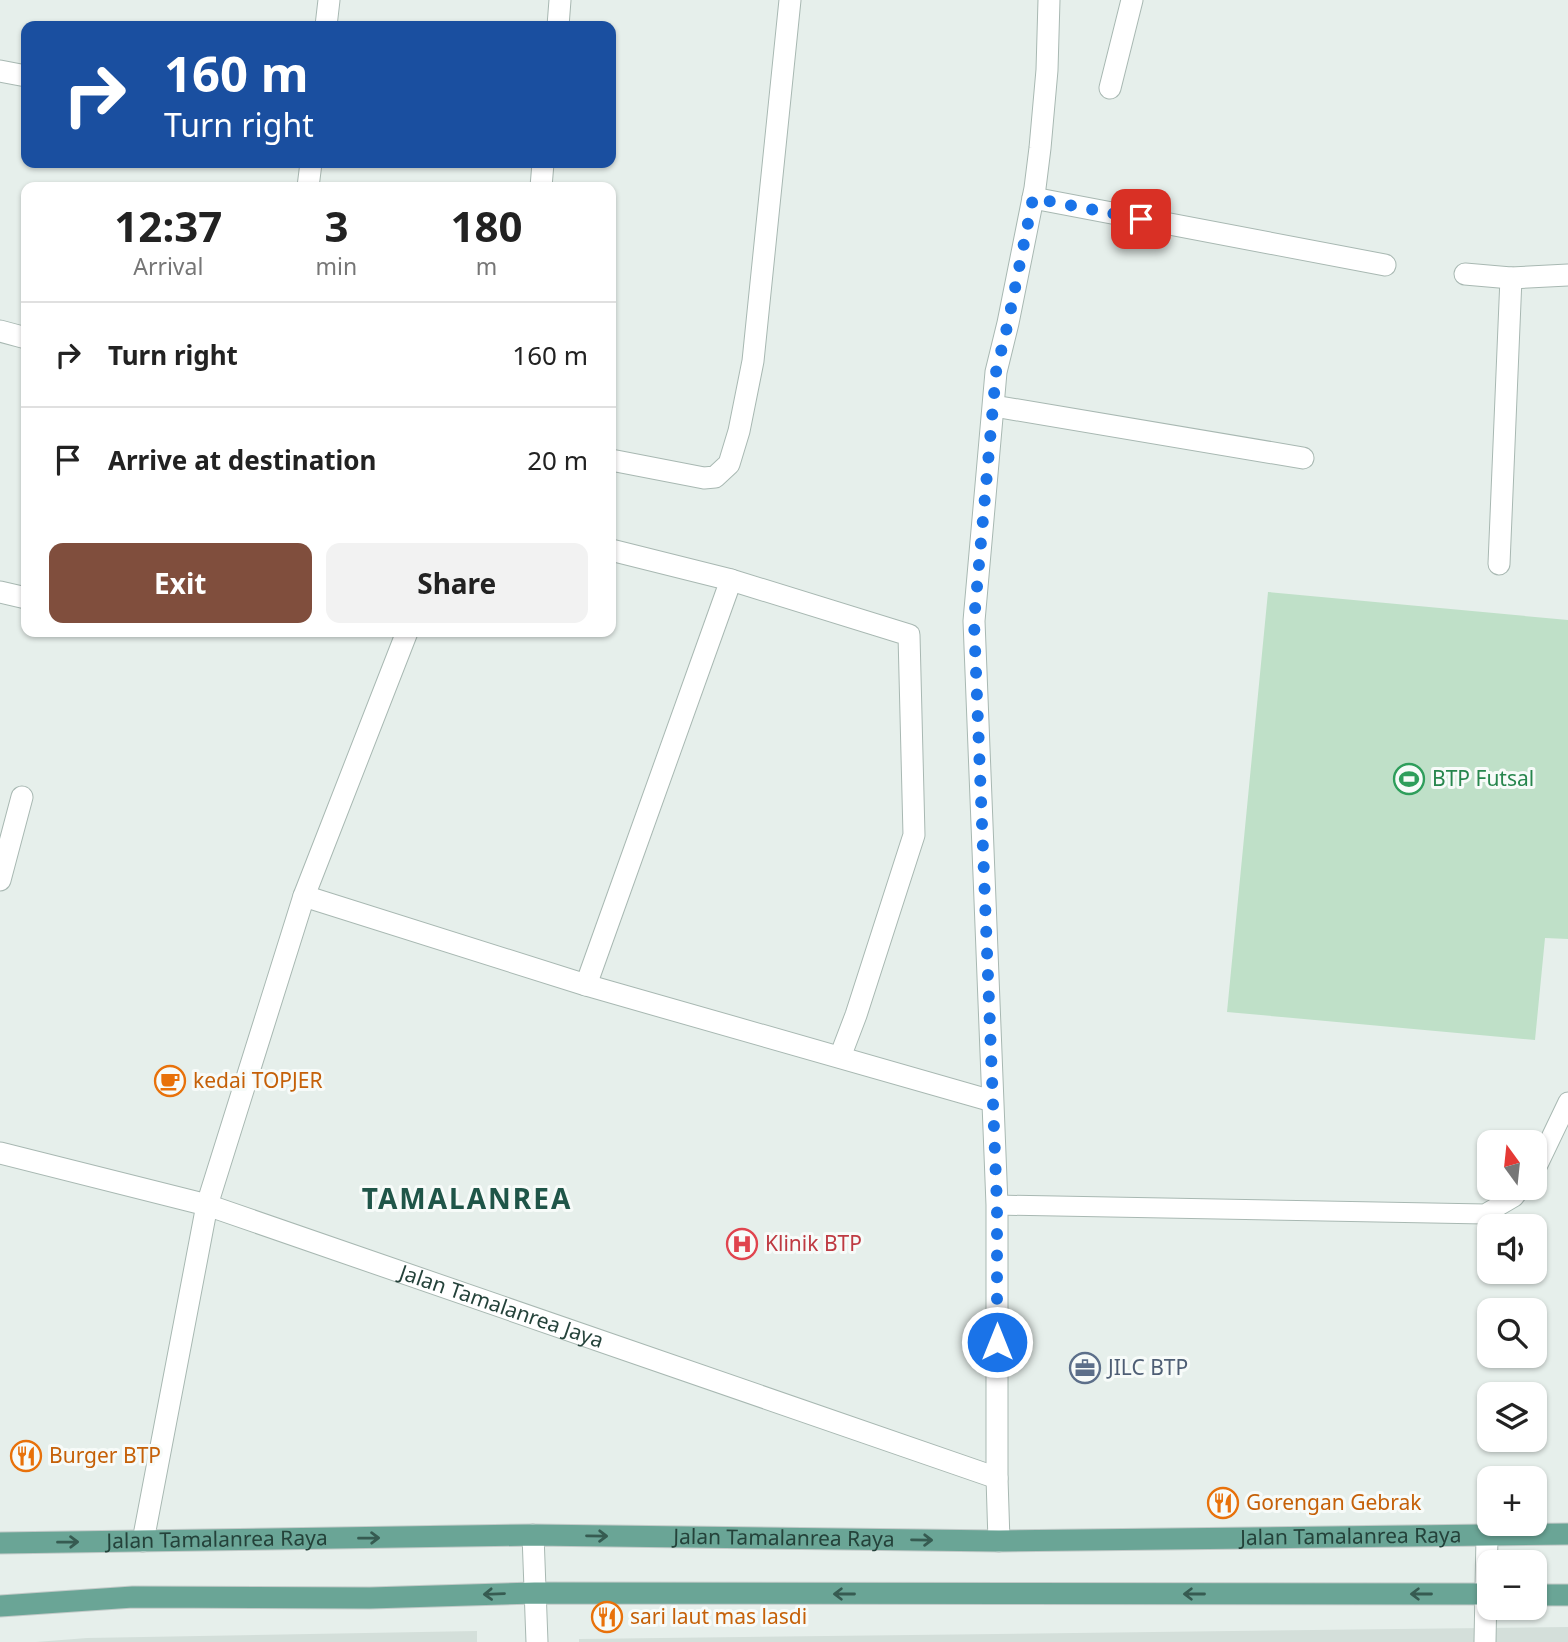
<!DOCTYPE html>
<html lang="en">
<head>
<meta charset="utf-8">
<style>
  body { margin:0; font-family:"Noto Sans",sans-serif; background:#f2f2f2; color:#222; height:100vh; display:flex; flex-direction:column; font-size:26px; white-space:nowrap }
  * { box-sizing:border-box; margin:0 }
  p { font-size:23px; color:#767676 }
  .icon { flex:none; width:38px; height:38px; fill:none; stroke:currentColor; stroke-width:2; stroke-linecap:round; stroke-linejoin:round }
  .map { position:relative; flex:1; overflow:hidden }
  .panel { position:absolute; left:21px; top:182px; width:595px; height:455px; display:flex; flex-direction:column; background:#fff; border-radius:14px; box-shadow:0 2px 5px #0004 }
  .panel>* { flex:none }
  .hud { position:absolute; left:21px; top:21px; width:595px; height:147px; border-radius:14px; box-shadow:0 2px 5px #0004; background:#1a4fa0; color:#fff; overflow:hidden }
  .needle { width:46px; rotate:345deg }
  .buttons { position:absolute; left:1477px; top:1130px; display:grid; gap:14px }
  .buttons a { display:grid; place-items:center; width:70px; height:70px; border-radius:14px; background:#fff; box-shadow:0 2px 5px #0004; font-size:35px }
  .pin { position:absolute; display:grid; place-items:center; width:60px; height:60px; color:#fff; margin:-30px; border-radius:14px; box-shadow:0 4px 10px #0006 }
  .me { position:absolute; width:77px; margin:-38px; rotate:0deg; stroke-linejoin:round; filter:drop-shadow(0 0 5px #0008) }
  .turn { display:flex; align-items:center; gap:24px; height:147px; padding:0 28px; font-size:32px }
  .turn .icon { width:91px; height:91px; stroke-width:2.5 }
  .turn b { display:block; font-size:49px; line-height:60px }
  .eta { display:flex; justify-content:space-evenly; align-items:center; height:119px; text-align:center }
  .eta b { font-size:42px; font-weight:700; line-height:49px }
  .button { display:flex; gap:14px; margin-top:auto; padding:14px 28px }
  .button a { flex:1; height:80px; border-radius:14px; background:#804e3d; color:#fff; font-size:28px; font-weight:700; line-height:80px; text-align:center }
  .button a+a { background:#f2f2f2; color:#222 }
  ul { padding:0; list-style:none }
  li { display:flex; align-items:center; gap:21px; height:105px; padding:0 28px; border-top:2px solid #e0e0e0 }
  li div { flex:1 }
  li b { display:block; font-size:26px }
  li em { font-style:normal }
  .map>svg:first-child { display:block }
  .built { fill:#d4dfda }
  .green { fill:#bfe0c8 }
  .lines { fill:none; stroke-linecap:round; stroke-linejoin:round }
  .service-casing { stroke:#a8b8b2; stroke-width:21 }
  .minor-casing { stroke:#a8b8b2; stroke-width:23 }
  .primary-casing { stroke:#c2cac8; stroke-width:23 }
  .service { stroke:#fff; stroke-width:19 }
  .minor { stroke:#fff; stroke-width:21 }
  .primary { stroke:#6aa596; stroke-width:21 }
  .oneway { stroke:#365b51 }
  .route { stroke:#1a73e8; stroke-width:12; stroke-dasharray:0 21.6 }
  .labels { text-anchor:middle; stroke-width:6; stroke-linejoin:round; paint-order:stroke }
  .leisure-label { font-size:21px; fill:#27864d; stroke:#f7fbf9; text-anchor:start }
  .food-label { font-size:21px; fill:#c56008; stroke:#f7fbf9; text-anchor:start }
  .health-label { font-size:21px; fill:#be3a42; stroke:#f7fbf9; text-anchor:start }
  .street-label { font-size:21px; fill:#24423a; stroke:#f7fbf9 }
  .service-label { font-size:21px; fill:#4e5e75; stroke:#f7fbf9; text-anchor:start }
  .district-label { font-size:28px; font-weight:bold; letter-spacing:2px; fill:#1f5548; stroke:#f7fbf9 }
</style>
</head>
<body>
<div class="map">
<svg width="1568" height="1642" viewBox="0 0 1568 1642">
  <rect width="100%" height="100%" fill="#e6efeb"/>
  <path class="built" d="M1568,1627v15h-989v-3z
    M477,1631v11h-441l51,-4z"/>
  <path class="green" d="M1268,592l300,28v319l-23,-1 -10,102 -308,-28z"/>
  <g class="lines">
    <g class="service-casing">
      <path id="service" d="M1535,1171l33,-69
        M997,1205l488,9 29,-17 7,-9"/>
    </g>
    <g class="minor-casing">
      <g id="minor">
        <path d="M326,26l3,-26"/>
        <path d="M558,26l2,-26"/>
        <path d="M0,71l26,5"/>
        <path d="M1110,88l22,-88"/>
        <path d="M308,187l3,-24"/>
        <path d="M541,187l2,-24"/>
        <path d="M1033,198l352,67"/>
        <path d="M1465,274l46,4 57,-3"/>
        <path d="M0,331l26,7"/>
        <path d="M994,406l309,52"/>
        <path d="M611,460l93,18 11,-1 14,-13 10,-33 14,-70 37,-361"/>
        <path d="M611,550l120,30 178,55 5,200 -58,180 -16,42"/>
        <path d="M1499,564l12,-286"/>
        <path d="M0,592l26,6"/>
        <path d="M0,880l22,-83"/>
        <path d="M304,896l282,89 406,116"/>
        <path d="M586,985l145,-405"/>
        <path id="s1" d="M0,1153l207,52 790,273"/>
        <path d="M533,1535l4,107"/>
        <path d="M143,1541l64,-336 97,-309 103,-264"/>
        <path d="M999,1541l-2,-63v-273l-23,-584 22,-249 12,-49 27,-135 5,-40 7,-78 2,-70"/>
        <path d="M1485,1642l2,-106"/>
      </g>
    </g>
    <g class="primary-casing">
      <g id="primary">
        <path id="s2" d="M0,1543l533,-8 466,6 569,-7"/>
        <path d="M1535,1595h33"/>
        <path d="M0,1606l133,-9 237,1 165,-5 954,1"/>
      </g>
    </g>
    <use href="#service" class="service"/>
    <use href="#minor" class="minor"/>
    <use href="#primary" class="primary"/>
  </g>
  <defs><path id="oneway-shaft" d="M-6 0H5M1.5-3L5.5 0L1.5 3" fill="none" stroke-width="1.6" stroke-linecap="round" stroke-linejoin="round" transform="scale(1.75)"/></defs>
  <g class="oneway">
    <use href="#oneway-shaft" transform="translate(597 1536) rotate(1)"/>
    <use href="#oneway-shaft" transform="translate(369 1538) rotate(-1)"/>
    <use href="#oneway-shaft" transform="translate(922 1540) rotate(1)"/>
    <use href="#oneway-shaft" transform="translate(68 1542) rotate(-1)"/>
    <use href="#oneway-shaft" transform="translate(494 1594) rotate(178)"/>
    <use href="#oneway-shaft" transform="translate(844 1594) rotate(-180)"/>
    <use href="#oneway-shaft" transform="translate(1194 1594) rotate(-180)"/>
    <use href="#oneway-shaft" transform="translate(1421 1594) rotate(-180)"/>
  </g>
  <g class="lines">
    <path class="route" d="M997,1342v-137l-23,-584 22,-249 12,-49 25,-125 108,21"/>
  </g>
  <defs>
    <g id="stadium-ring" transform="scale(1.575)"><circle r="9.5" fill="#f7fbf9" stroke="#2e9e5b" stroke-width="1.5"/><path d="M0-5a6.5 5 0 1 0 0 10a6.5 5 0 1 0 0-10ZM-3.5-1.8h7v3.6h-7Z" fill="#2e9e5b"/></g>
    <g id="cafe-ring" transform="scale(1.575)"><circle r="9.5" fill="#f7fbf9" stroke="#e8710a" stroke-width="1.5"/><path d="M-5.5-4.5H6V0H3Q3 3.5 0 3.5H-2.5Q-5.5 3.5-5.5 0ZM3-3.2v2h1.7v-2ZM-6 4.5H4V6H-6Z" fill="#e8710a"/></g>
    <g id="hospital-ring" transform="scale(1.575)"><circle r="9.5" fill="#f7fbf9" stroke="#e0444e" stroke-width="1.5"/><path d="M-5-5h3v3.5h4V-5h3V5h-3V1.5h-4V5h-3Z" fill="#e0444e"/></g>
    <g id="office-ring" transform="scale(1.575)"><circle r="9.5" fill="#f7fbf9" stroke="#5c6f8a" stroke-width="1.5"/><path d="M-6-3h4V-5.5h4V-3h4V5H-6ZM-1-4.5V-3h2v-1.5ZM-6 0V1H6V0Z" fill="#5c6f8a"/></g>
    <g id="restaurant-ring" transform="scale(1.575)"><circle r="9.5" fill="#f7fbf9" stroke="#e8710a" stroke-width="1.5"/><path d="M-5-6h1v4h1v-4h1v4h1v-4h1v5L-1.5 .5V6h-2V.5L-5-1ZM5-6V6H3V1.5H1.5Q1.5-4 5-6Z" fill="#e8710a"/></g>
  </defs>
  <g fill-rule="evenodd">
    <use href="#stadium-ring" x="1409" y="779"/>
    <use href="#cafe-ring" x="170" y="1081"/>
    <use href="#hospital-ring" x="742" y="1244"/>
    <use href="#office-ring" x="1085" y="1368"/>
    <use href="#restaurant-ring" x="26" y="1456"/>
    <use href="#restaurant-ring" x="1223" y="1503"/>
    <use href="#restaurant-ring" x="607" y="1617"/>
  </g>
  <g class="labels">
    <g class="leisure-label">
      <text x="1432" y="786">BTP Futsal</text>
    </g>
    <g class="food-label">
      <text x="193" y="1088">kedai TOPJER</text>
      <text x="49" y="1463">Burger BTP</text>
      <text x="1246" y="1510">Gorengan Gebrak</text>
      <text x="630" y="1624">sari laut mas lasdi</text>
    </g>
    <g class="health-label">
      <text x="765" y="1251">Klinik BTP</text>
    </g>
    <g class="street-label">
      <text dy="7" stroke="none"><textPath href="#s1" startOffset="525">Jalan Tamalanrea Jaya</textPath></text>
      <text dy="7" stroke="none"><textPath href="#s2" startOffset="1351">Jalan Tamalanrea Raya</textPath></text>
      <text dy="7" stroke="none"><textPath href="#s2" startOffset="784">Jalan Tamalanrea Raya</textPath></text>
      <text dy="7" stroke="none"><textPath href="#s2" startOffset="217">Jalan Tamalanrea Raya</textPath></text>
    </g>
    <g class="service-label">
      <text x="1108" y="1375">JILC BTP</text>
    </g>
    <g class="district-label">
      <text x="467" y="1209">TAMALANREA</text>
    </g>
  </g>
</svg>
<div class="buttons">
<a><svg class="needle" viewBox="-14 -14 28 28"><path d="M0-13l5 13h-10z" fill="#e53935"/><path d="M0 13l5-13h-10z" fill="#767676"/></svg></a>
<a><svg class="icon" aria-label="sound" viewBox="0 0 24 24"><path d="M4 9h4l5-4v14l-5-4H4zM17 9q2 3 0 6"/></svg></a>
<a><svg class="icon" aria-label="search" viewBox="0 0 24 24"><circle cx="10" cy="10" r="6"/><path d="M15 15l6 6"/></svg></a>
<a><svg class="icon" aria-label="layers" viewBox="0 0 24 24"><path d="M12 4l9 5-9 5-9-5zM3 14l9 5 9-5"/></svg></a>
<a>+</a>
<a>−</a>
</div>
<div class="pin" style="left:1141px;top:219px;background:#d93025"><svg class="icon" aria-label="arrive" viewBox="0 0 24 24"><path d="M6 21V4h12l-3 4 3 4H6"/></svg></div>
<svg class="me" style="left:997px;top:1342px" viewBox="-20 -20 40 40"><circle r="17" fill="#1a73e8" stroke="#fff" stroke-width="3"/><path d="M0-11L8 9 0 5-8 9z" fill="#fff"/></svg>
<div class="hud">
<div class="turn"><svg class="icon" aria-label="right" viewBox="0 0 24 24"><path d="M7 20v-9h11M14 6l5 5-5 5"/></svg><div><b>160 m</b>Turn right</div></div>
</div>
<section class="panel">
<div class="eta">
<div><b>12:37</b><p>Arrival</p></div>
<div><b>3</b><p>min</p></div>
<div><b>180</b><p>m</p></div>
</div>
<ul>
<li><svg class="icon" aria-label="right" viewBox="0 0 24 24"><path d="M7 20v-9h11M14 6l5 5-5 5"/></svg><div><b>Turn right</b></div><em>160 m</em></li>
<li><svg class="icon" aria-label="arrive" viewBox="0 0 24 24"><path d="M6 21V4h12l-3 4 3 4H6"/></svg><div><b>Arrive at destination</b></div><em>20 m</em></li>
</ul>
<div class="button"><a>Exit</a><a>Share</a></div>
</section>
</div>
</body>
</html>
